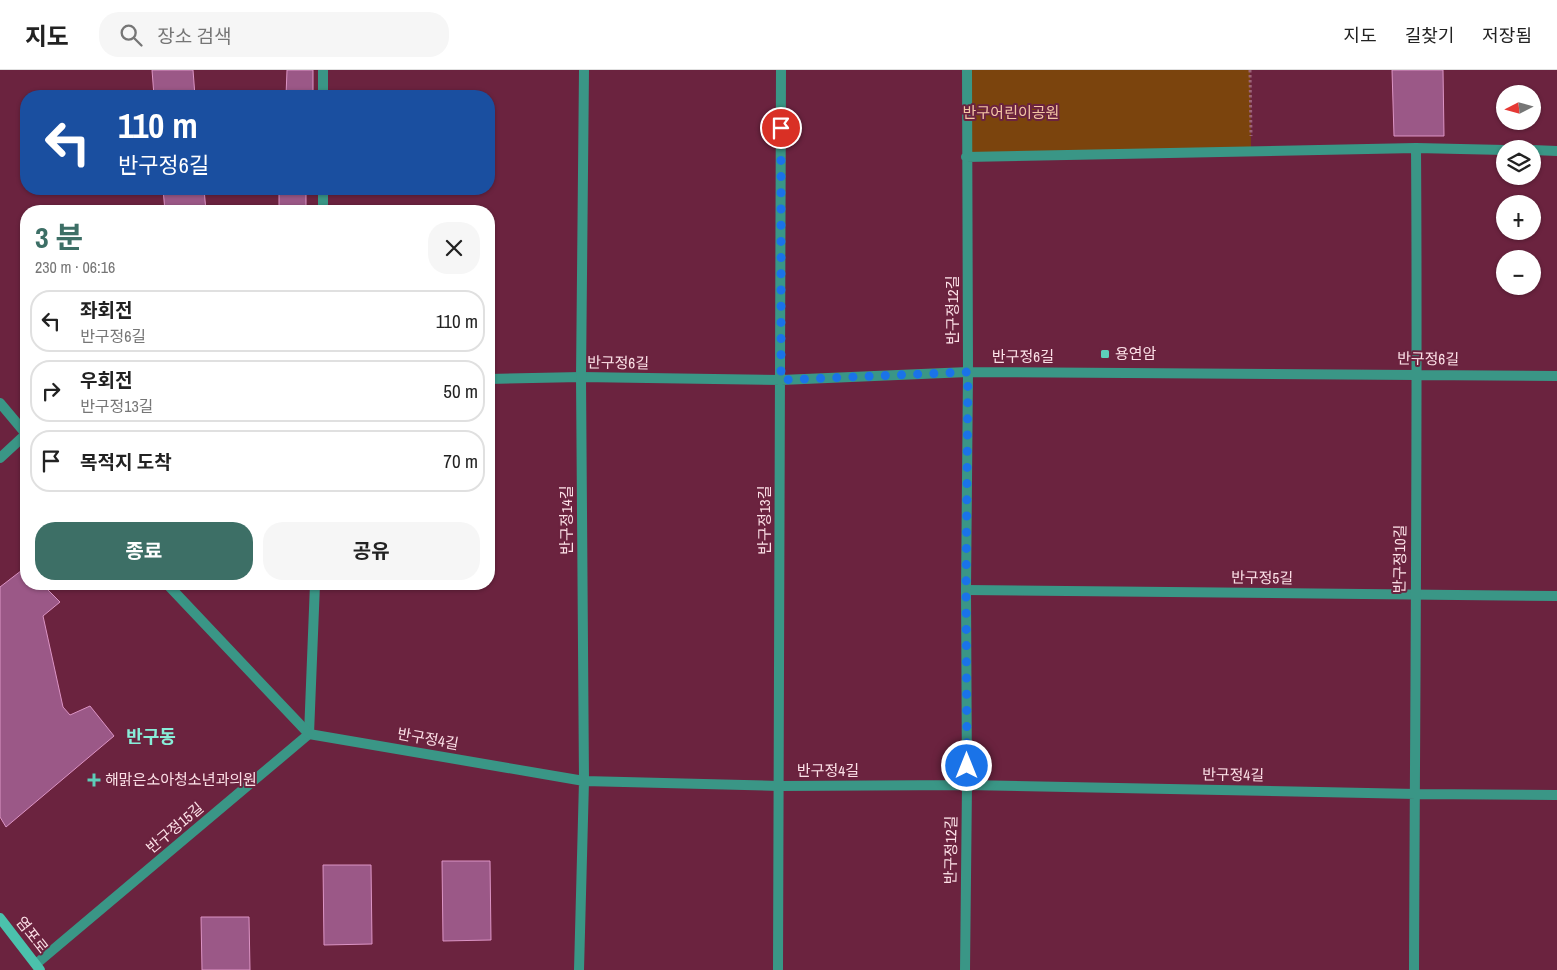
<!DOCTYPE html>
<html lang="ko">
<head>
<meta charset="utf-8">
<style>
  body { margin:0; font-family:"Archivo Narrow","Noto Sans KR",sans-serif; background:#f6f6f6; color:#222; height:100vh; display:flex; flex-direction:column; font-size:19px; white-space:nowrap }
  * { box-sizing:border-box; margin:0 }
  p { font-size:16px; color:#767676 }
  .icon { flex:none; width:28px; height:28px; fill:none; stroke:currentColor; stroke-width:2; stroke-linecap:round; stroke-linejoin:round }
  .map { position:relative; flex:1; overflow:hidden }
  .details { position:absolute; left:20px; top:135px; width:475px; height:385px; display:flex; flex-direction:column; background:#fff; border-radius:20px; box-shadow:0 1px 4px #0004 }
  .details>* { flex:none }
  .guide { position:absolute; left:20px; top:20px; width:475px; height:105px; border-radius:20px; box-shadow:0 1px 4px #0004; background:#1a4fa0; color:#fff; overflow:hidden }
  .needle { width:32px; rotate:264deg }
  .controls { position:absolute; left:1496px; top:15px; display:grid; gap:10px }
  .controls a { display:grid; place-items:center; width:45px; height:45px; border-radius:50%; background:#fff; box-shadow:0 1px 4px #0004; font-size:25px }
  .pin { position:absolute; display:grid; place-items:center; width:42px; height:42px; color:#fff; margin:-21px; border:2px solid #fff; border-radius:50%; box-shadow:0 1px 5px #0007 }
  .me { position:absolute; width:55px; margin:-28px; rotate:0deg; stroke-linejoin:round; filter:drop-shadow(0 0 4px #0008) }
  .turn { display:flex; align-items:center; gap:18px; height:105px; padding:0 15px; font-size:22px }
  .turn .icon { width:65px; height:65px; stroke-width:2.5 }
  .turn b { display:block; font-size:35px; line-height:42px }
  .round { display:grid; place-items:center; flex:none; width:52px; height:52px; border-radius:20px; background:#f6f6f6 }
  .summary { display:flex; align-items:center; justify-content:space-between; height:85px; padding:0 15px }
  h1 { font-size:30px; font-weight:700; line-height:38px; color:#3d6f66 }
  .button { display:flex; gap:10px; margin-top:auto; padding:10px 15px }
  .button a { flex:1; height:58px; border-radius:20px; background:#3d6f66; color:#fff; font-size:20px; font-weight:700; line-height:58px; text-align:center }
  .button a+a { background:#f6f6f6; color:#222 }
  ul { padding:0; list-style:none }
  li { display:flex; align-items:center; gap:15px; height:62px; margin:0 10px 8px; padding:0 5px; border:2px solid #e0e0e0; border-radius:20px }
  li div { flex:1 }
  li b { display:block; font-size:19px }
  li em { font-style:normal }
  header { display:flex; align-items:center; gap:30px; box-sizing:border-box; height:70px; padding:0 25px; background:#fff; border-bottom:1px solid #e0e0e0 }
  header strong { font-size:24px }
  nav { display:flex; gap:28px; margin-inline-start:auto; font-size:18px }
  .search { width:350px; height:45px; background:#f6f6f6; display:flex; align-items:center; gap:12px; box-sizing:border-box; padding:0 18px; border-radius:20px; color:#767676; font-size:19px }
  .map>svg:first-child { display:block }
  .green { fill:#7b440d }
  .building { fill:#9b5887; stroke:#dc94c5 }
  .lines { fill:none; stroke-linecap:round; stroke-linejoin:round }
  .path { stroke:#9c6378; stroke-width:3; stroke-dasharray:2.5 2.5; stroke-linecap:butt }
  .service { stroke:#3a9686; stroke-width:10 }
  .minor { stroke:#3a9686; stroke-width:10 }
  .secondary { stroke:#4bc1ac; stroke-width:10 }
  .route { stroke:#1a73e8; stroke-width:9; stroke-dasharray:0 16.2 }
  .poi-dot { fill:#5dceb9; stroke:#6b233f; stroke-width:2 }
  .labels { text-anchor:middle; stroke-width:4; stroke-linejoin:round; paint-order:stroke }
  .park-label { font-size:15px; fill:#f3c6a4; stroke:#6b233f }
  .street-label { font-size:15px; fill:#fce0e7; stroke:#6b233f }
  .poi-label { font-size:15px; fill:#fce0e7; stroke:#6b233f; text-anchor:start }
  .quarter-label { font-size:18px; font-weight:bold; fill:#88eed9; stroke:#6b233f }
</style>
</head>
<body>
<header>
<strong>지도</strong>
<div class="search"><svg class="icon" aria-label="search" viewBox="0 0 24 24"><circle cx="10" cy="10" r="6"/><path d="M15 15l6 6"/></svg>장소 검색</div>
<nav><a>지도</a><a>길찾기</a><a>저장됨</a></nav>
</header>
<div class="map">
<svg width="1557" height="900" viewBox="0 0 1557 900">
  <rect width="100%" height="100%" fill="#6b233f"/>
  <path class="green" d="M967,0h283l1,81 -285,6z"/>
  <path class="building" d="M152,0h41l2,26h-41z
    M287,0h26v26h-27z
    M1392,0h51l1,66h-50z
    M163,119h41l2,22h-41z
    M279,119h27v22h-27z
    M26,497v17h16l18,18 -17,14 20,91 7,8 20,-9 24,30 -108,91 -6,-10v-230z
    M442,791h48l1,79 -48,1z
    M323,795h48l1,79 -48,1z
    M201,847h48l1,53h-48z"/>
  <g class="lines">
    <path class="path" d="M1250,0l1,66"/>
    <path class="service" d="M323,26v-26
      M323,141v-22
      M489,309l92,-2 200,3 187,-8
      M0,388l26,-24
      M966,520l591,6
      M36,894l273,-230 6,-150
      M778,900l3,-900"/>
    <path class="minor" d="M1532,80l25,1
      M966,87l450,-9 89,2
      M968,302l589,4
      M0,333l26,31
      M167,514l142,150 275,47 195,5 188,-1 449,9 141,1
      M579,900l5,-189 -3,-404 3,-307
      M965,900l2,-185 -1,-195 2,-218 -1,-302
      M1414,900c1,-274 4,-548 2,-822"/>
    <path class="secondary" d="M0,848l40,52"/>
  </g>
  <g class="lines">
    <path class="route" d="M781,58v252l187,-8 -2,218 1,176"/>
  </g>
  <g class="poi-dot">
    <rect x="1100" y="279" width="10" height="10" rx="2.5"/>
    <path d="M91.5 702.5h5v5h5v5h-5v5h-5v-5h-5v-5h5z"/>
  </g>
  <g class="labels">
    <g class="park-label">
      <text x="1011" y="48">반구어린이공원</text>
    </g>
    <g class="street-label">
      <text transform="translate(953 240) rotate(-90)" y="5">반구정12길</text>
      <text x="1023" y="292">반구정6길</text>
      <text transform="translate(1428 289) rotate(1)" y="5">반구정6길</text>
      <text transform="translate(618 293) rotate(1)" y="5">반구정6길</text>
      <text transform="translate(567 450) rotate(-90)" y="5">반구정14길</text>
      <text transform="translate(765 450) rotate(-90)" y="5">반구정13길</text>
      <text transform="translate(1400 489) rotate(-89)" y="5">반구정10길</text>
      <text transform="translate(1262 508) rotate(1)" y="5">반구정5길</text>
      <text transform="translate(428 669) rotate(10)" y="5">반구정4길</text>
      <text x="828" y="706">반구정4길</text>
      <text transform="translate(1233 705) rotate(1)" y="5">반구정4길</text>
      <text transform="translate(175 758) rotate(-40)" y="5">반구정15길</text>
      <text transform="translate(951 780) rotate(-89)" y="5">반구정12길</text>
      <text transform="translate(32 865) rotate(52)" y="5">염포로</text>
    </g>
    <g class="poi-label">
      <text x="1115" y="289">용연암</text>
      <text x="105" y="715">해맑은소아청소년과의원</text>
    </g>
    <g class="quarter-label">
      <text x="151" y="673">반구동</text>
    </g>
  </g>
</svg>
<div class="controls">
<a><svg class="needle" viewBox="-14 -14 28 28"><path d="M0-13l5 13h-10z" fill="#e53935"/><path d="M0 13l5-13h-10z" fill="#767676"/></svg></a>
<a><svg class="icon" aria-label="layers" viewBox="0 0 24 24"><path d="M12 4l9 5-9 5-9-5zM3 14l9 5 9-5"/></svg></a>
<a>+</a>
<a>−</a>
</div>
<div class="pin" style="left:781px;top:58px;background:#d93025"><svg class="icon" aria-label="arrive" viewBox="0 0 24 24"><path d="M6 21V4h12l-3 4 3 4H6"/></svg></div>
<svg class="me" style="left:967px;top:696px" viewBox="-20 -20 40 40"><circle r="17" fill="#1a73e8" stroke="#fff" stroke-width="3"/><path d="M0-11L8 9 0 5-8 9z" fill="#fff"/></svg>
<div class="guide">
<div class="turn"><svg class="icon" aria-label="left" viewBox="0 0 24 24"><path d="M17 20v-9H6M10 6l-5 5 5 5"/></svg><div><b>110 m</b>반구정6길</div></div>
</div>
<section class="details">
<div class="summary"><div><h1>3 분</h1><p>230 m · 06:16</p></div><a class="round"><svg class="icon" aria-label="close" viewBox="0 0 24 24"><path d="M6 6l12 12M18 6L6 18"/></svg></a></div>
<ul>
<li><svg class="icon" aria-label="left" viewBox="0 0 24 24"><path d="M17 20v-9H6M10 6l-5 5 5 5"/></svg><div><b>좌회전</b><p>반구정6길</p></div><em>110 m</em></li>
<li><svg class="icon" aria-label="right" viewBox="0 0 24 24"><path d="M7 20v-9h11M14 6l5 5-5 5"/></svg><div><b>우회전</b><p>반구정13길</p></div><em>50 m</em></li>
<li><svg class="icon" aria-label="arrive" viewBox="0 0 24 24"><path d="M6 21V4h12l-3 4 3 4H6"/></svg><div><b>목적지 도착</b></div><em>70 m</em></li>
</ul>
<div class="button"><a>종료</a><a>공유</a></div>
</section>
</div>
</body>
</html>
